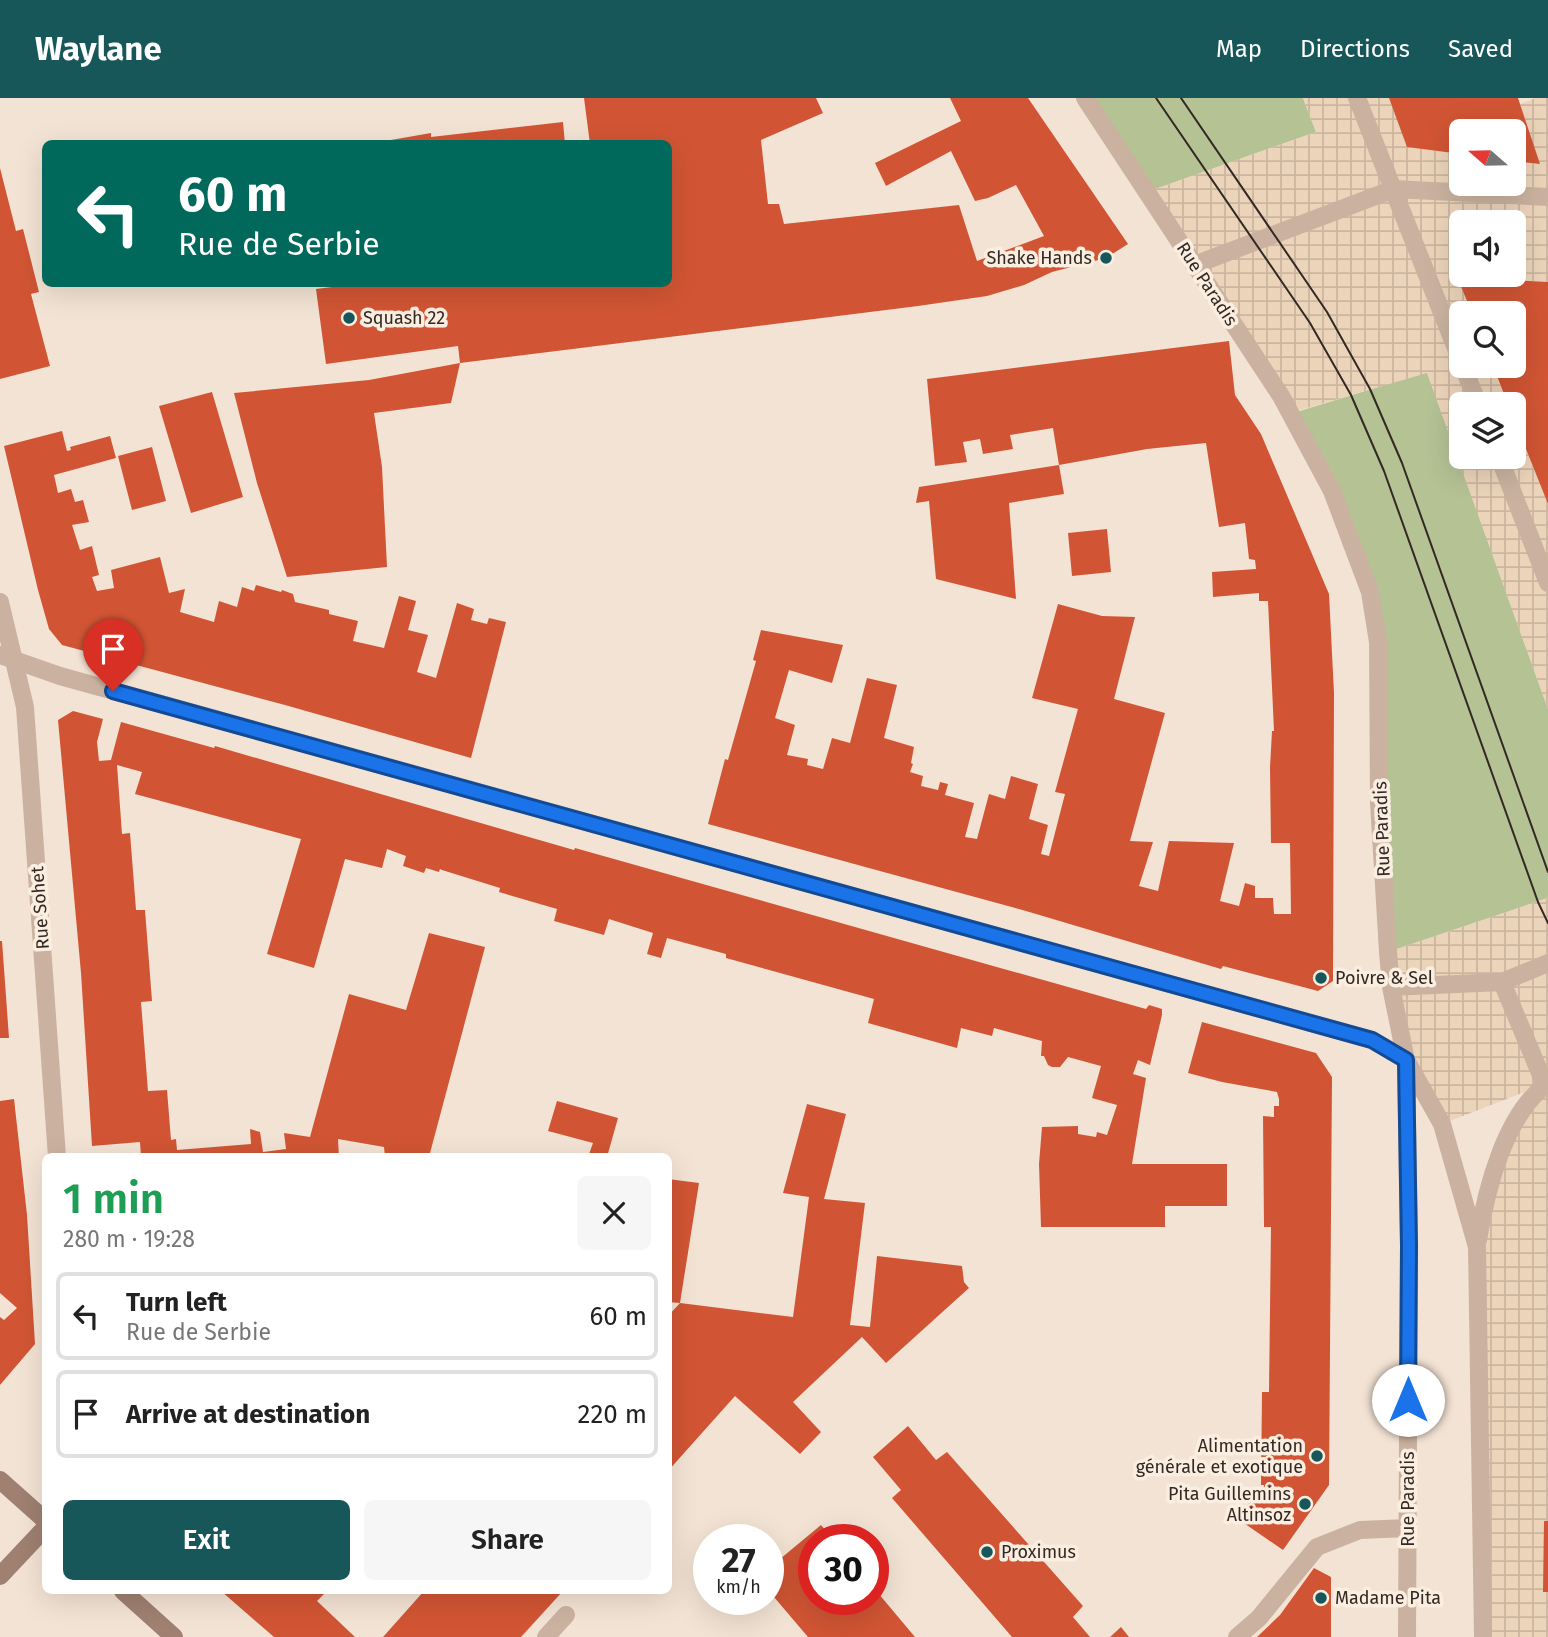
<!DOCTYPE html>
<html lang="en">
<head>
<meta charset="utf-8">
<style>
  body { margin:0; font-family:"Fira Sans",sans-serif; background:#f6f6f6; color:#222; height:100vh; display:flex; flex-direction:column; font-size:26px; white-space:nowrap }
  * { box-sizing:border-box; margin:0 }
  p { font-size:23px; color:#767676 }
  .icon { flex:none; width:38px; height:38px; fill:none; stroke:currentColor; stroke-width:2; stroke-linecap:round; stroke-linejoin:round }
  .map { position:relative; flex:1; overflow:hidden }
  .sheet { position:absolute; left:42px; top:1055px; width:630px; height:441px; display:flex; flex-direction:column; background:#fff; border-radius:10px; box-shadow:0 7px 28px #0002 }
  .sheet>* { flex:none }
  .top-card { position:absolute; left:42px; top:42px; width:630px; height:147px; border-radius:10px; box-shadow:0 7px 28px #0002; background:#00695c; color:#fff; overflow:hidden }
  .needle { width:46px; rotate:290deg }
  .controls { position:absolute; left:1449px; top:21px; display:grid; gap:14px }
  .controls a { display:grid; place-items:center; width:77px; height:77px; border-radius:10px; background:#fff; box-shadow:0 7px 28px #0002; font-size:35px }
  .speed { position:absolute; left:693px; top:1426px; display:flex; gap:14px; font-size:35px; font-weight:700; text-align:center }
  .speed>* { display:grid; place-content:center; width:91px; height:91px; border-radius:50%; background:#fff; box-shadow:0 7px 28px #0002; line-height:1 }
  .speed small { font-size:18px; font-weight:400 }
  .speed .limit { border:10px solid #d22; background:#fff; color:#111 }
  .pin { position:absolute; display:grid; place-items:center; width:60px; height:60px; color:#fff; margin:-72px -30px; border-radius:50% 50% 50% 0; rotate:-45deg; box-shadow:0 0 7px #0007 }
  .pin .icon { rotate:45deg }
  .me { position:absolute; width:77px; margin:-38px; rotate:0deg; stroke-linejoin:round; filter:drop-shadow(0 0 5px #0008) }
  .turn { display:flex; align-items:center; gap:24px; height:147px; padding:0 21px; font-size:32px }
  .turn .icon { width:91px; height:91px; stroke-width:2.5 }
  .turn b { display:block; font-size:49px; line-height:60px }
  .round { display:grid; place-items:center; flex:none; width:74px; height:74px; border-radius:10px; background:#f6f6f6 }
  .headline { display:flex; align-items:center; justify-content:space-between; height:119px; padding:0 21px }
  h1 { font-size:42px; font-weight:600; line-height:52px; color:#1e9e55 }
  .action { display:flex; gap:14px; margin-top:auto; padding:14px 21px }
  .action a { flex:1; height:80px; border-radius:10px; background:#175659; color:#fff; font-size:28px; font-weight:600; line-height:80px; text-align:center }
  .action a+a { background:#f6f6f6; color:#222 }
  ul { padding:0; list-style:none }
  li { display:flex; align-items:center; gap:21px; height:88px; margin:0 14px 10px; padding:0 7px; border:4px solid #e0e0e0; border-radius:10px }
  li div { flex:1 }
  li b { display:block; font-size:26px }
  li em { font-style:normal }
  header { display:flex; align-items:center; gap:42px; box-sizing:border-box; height:98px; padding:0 35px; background:#175659; color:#fff }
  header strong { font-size:33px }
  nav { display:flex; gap:38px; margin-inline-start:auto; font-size:24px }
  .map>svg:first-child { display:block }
  .grass { fill:#b4c294 }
  .plaza { fill:url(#plaza-grid); fill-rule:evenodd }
  .building { fill:#d15534 }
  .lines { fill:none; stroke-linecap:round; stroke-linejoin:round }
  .lane { stroke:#cbb2a0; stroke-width:18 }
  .street { stroke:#cbb2a0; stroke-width:18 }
  .secondary { stroke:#9f8071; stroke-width:18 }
  .tram { stroke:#342824; stroke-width:2 }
  .route-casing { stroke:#114b97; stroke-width:18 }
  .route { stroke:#1a73e8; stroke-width:12 }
  .poi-dot { fill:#175659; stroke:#faeee1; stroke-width:2.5 }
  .labels { text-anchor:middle; stroke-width:7; stroke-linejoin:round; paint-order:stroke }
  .poi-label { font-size:18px; fill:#342824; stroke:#faeee1; text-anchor:start }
  .street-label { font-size:18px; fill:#342824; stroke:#faeee1 }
</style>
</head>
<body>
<header>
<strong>Waylane</strong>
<nav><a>Map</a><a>Directions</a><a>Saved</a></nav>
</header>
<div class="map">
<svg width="1548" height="1539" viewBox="0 0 1548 1539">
  <defs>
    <pattern id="plaza-grid" width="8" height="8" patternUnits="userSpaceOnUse" patternTransform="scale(1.75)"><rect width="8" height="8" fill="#ecd4ba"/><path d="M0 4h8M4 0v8" fill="none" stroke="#cbb6a0"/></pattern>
  </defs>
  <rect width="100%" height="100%" fill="#f3e3d4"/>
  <path class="grass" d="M1084,0h219l13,34 -169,60z
    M1427,274l121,337v189l-160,54 -18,-360 -80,-178z"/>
  <path class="plaza" d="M1303,0h86l19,49 53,7v30h53v-23l25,3 -19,-60 15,-6h13v184l-91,-5 15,36h-11v53h32l15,38h-47v53h53v-38l34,85v205l-121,-336 -137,40 -143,-221 169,-60zM1461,124h53v53h-53z
    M1548,800v739h-65l2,-438 58,-114 -101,39 -36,-64 -18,-108z"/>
  <path class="building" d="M584,0h232l7,15 -62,27 7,64h11l5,20 175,-19 18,56 67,-25 -28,-51 -28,13 -13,3 -24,-50 -65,35 -11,-23 86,-42 -11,-23h78l100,146 -22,14 -54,14 -28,13 -37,11 -69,10 -458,57 -2,-17 -132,18 -10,-75 40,-5h312v-140h-78z
    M1389,0h129l22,66 -26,-3v-30h-53v23l-54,-7z
    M563,24l2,22h-197l63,-11v4z
    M0,70l16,63 7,-2 16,63 -8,2 19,72 -50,13z
    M1457,179l91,5v222l-34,-85v-15h-6l-15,-38h21v-53h-42z
    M1229,243l6,54 26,39 68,160 5,99 -1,288 -15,10 -95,-25 -2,3 -195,-58 -318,-87 17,-65 3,1 28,-99 -3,-1 8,-30 82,15 -11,38 -43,-13 -14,48 20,7 -8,30 21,4 -1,6 16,4 9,-31 18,5 17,-65 30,7 -13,53 30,9 -3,16 2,1 -3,8 13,4 -2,10 17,4 2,-8 8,2 -3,11 29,8 -9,34 12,2 12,-45 16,5 6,-23 27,8 -9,35 19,6 -7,29 8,2 16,-62 -10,-2 23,-83 -46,-11 26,-94 44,12 33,1 -21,82 51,14 -35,128 23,1 -14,44 19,5 11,-50 65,2 -14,58 19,5 6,-23 10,3v12h18l1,16h17l-1,-71h-19l-1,-75 2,-37h2l-6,-130h-9v-8l-46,4 -1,-25 44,-3 -1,-9 -6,-1 -4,-36 -26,4 -13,-84 -59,6 -88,16 -6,-37 -43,7 3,14 -30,5 -3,-15 -17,3 4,20 -32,4 -8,-87z
    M460,265l-9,40 -77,10 8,54 5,100 -100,10 -30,-94 -23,-90 135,-13z
    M212,294l31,105 -52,16 -32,-107z
    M62,333l5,20 4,-1 -1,-3 40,-11 6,22 -62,17 4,18 13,-4 4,13 8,-2 6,22 -17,3 8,25 12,-4 7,29 -7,2 5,14 17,-3 -3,-18 49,-13 9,36 16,-4 -5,23 34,10 5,-21 18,6 5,-20 12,4 2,-6 25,7 1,-2 11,4 2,8 34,8v4l29,7 -5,20 31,7 15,-52 17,5 -8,29 20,5 -11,37 19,6 21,-75 17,6 -3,11 16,4 2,-6 17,4 -35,136 -186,-53 -223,-60 -13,-16 -11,-39 -34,-144z
    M152,349l14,54 -34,9 -14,-54z
    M1059,367l5,29 -55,9 7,96 -80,-20 -7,-78 -13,2 3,-16z
    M1107,431l4,43 -39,4 -4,-43z
    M73,613l30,8 -6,23 2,19 12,-1 10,-38 93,26 1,-2 359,104 1,-2 571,161 3,-4 13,4v6l-12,50 -12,-5 -5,14 13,4 -14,86h95v42h-62v21h-124l-2,-63 3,-37 36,-1v8l18,3 1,-5 10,3 10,-30 -25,-7 9,-32 -33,-9 -8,10h-8l-4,-2 -4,-9h-3l1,-15 -48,-13 -2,8 -31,-8 -4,20 -89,-25 6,-24 -148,-41v-4l-59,-16 -6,20 -14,-4 6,-21 -44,-14 -5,16 -50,-14 3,-12 -58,-17 1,-4 -58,-18 -2,-1 -1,3 -13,-4 -2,5 -21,-7 3,-10 -19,-7 -5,19 -37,-9 -31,109 -47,-14 34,-115 -166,-45 7,-22 -25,-7 5,69 8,-1 6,77h9l7,91 -11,1 7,89 19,-1 4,50 5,-1 1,11 74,-6 -1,-15 10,3 3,20 23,-3 -2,-16 26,4 39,-143 57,16 23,-77 56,14 -55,206 2,4h-47l-1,-10 -46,-8 1,18h-198l-1,-15 -48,4 -11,-173 -23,-253z
    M0,843h2l7,97h-9z
    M1202,924l114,31 16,24 -3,408 -46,65 -45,-31 19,-27 5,3 2,-10h-3l1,-93h7l2,-165h-7l-1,-111 11,1v-11h5v-7l-2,-7 -55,-10 -34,-9z
    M14,1001l13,116 8,129 -35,41v-68l4,3 13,-12 -17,-15v-192z
    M557,1003l61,17 -11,39h-19l5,-14 -45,-12z
    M807,1006l39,10 -22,85 41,4 -15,122 20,2 7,-71 85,10 2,16 5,6 -83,75 -24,-26 -69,65 28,30 -21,22 -65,-58 -67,75v-155l12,-13 -12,-1v-123l31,4 -19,120 113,14 16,-120 -26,-4z
    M908,1328l28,34 11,-8 136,154 -10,11 17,20h-78l-120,-139 9,-8 -28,-33z
    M1544,1423h4v71h-5z
    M821,1427l13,15h-20v60h59v-13l42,50h-107l-40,-47v-21z
    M1314,1470l17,9v60h-74l23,-22z
    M221,1493h106l-10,10 38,36h-81z
    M424,1493h139l-42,46h-138z
    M1121,1529l8,10h-19z"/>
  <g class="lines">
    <path class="lane" d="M1406,962l36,64 35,123 6,390
      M1478,1142c8,-50 27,-126 70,-157
      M546,1539l20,-22"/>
    <path class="street" d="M1085,0l196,298 51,95 38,101 8,50 1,161 9,149 3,35 15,73 3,186 -2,391
      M1357,0l104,263
      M1194,167l200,-76 154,8
      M1463,268l15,38
      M1499,359l49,126
      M0,504l25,105 32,450
      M0,557l60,21 1312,364 34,20
      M1391,889l111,-5
      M1545,987l-43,-103 46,-19
      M1237,1539l22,-19 58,-71 43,-17 48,-2"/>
    <path class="secondary" d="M0,1382l46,41
      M0,1478l46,-49
      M123,1493l51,46"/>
    <path class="tram" d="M1156,0l154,225 41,72 33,76 154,431 10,21
      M1181,0l146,214 43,77 32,74 146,409"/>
  </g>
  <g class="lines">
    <g class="route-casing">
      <path id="route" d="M113,593l1259,349 34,20 3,186 -1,154"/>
    </g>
    <use href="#route" class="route"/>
  </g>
  <g class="poi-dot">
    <circle cx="1106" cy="160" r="7"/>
    <circle cx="349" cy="220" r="7"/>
    <circle cx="1321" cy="880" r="7"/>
    <circle cx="1317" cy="1358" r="7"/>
    <circle cx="1305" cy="1406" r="7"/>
    <circle cx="987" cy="1454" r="7"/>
    <circle cx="1321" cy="1500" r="7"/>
  </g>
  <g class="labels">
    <g class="poi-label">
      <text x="1092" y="166" text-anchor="end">Shake Hands</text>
      <text x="363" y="226">Squash 22</text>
      <text x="1335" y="886">Poivre &amp; Sel</text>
      <text x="1303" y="1354" text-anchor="end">Alimentation<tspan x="1303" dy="21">générale et exotique</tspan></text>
      <text x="1291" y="1402" text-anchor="end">Pita Guillemins<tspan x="1291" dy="21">Altinsoz</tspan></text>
      <text x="1001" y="1460">Proximus</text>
      <text x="1335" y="1506">Madame Pita</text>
    </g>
    <g class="street-label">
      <text transform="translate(1207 186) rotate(57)" y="6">Rue Paradis</text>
      <text transform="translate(1382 731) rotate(-92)" y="6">Rue Paradis</text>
      <text transform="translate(40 810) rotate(-94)" y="6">Rue Sohet</text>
      <text transform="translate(1408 1401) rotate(-90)" y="6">Rue Paradis</text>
    </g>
  </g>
</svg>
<div class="controls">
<a><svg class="needle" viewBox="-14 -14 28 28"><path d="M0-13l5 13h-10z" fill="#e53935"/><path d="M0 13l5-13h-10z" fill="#767676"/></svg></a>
<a><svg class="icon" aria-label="sound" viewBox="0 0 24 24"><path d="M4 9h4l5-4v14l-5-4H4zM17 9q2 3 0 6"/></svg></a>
<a><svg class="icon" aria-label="search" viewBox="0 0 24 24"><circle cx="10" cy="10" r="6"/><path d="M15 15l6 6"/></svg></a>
<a><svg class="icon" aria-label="layers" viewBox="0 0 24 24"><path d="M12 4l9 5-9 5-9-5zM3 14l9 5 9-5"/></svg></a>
</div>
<div class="speed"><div>27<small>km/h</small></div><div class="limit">30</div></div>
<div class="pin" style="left:113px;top:593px;background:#d93025"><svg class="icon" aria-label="arrive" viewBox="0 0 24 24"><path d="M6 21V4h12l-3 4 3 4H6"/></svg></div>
<svg class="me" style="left:1408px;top:1302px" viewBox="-20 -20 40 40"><circle r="19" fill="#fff"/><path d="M0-13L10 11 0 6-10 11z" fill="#1a73e8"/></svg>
<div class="top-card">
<div class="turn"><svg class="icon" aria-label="left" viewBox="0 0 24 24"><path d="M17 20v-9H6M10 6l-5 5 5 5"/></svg><div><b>60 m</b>Rue de Serbie</div></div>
</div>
<section class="sheet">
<div class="headline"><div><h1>1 min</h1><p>280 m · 19:28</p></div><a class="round"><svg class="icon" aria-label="close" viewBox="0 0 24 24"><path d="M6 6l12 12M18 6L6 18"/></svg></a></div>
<ul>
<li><svg class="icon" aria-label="left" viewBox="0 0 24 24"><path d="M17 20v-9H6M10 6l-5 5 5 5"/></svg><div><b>Turn left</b><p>Rue de Serbie</p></div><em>60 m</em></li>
<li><svg class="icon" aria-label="arrive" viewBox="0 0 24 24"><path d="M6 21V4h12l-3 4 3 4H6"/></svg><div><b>Arrive at destination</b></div><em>220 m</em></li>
</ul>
<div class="action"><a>Exit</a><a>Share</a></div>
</section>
</div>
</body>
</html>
